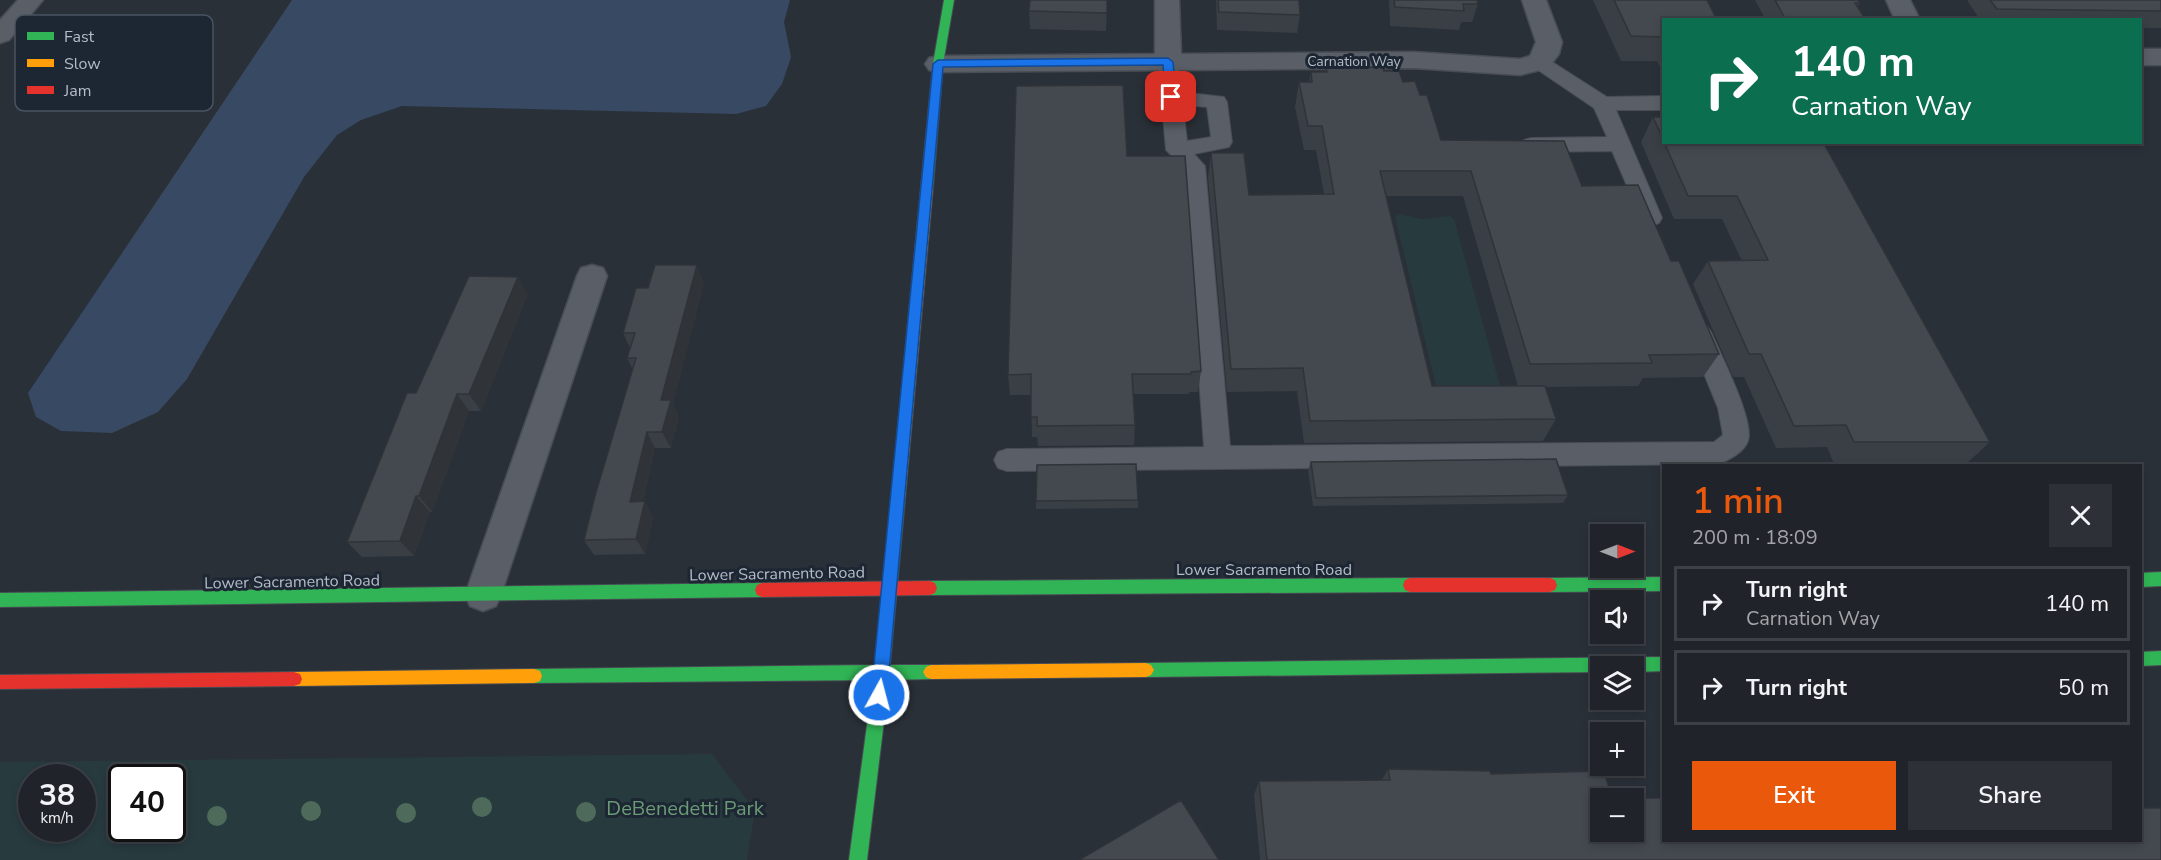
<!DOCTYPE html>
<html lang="en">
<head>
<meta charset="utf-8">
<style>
  body { margin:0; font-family:"Nunito Sans",sans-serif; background:#2d3036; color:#f1f3f6; height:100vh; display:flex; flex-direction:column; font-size:22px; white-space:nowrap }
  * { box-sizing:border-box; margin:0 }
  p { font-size:20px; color:#a2a4a8 }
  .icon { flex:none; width:33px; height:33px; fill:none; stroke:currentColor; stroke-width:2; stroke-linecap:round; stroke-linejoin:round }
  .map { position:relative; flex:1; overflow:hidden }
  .side { position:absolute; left:1662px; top:464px; width:480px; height:378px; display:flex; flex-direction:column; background:#20242a; border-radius:0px; box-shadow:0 3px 9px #0003,0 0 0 2px #3d4147 }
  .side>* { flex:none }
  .banner { position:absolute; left:1662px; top:18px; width:480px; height:126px; border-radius:0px; box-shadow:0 3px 9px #0003,0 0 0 2px #3d4147; background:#0b6e4f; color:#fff; overflow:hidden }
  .needle { width:39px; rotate:90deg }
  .tools { position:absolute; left:1590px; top:524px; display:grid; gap:12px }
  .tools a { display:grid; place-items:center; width:54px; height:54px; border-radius:0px; background:#20242a; box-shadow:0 3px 9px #0003,0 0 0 2px #3d4147; font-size:30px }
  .speed { position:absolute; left:18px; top:764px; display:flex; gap:12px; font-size:30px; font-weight:700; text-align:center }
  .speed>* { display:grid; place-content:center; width:78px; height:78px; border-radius:50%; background:#20242a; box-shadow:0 3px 9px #0003,0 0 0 2px #3d4147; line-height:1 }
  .speed small { font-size:15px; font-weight:400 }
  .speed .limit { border:3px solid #111; border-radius:9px; background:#fff; color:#111 }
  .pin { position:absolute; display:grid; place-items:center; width:51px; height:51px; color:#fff; margin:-26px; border-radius:12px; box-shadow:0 3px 9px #0006 }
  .me { position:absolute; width:66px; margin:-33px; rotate:7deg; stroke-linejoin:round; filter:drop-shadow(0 0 4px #0008) }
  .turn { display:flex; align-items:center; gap:21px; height:126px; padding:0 30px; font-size:27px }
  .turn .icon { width:78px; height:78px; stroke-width:2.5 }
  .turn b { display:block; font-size:42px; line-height:51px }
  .round { display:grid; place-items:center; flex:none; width:63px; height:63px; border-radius:0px; background:#2d3036 }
  .headline { display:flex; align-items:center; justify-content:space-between; height:102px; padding:0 30px }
  h1 { font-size:36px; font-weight:600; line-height:45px; color:#ea580c }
  .button { display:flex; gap:12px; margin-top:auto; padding:12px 30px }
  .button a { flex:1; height:69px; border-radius:0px; background:#ea580c; color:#fff; font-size:24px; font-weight:600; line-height:69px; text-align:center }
  .button a+a { background:#2d3036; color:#f1f3f6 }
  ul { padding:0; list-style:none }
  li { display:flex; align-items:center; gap:18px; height:75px; margin:0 12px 9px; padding:0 18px; border:3px solid #3d4147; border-radius:0px }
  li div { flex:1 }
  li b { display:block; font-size:22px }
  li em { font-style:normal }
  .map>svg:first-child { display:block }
  .green { fill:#273a3e; fill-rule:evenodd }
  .water { fill:#384963 }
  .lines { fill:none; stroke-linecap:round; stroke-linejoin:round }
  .lane-casing { stroke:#484c53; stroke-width:2 }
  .street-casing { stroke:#484c53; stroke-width:3 }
  .fast-casing { stroke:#484c53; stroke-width:2 }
  .slow-casing { stroke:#484c53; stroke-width:2 }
  .jam-casing { stroke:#484c53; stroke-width:2 }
  .lane { fill:#5a5e66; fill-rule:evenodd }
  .street { fill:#5a5e66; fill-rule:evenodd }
  .fast { fill:#30b455; fill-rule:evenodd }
  .slow { fill:#ff9f0a; fill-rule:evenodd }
  .jam { fill:#e5322d; fill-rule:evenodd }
  .tree { fill:#4e6a5a }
  .wall { fill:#3a3f45; fill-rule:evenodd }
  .shaded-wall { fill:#303338 }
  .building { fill:#444950; stroke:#303338; stroke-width:1.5 }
  .route { fill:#1a73e8; stroke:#114b97; stroke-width:1.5 }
  .labels { text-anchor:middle; stroke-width:6; stroke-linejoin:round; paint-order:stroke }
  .far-street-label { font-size:14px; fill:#b4bcc9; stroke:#1d2633 }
  .street-label { font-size:16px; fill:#b4bcc9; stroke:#1d2633 }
  .near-park-label { font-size:20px; fill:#6b9a76; stroke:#1d2633 }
  .key { fill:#1d2633; stroke:#4a5360; stroke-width:1.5 }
  .key-label { font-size:16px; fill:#b4bcc9 }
</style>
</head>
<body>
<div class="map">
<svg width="2161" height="860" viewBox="0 0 2161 860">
  <rect width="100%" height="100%" fill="#2a3038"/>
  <path class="green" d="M1399,214l23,5 28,-3 4,3 48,174 -63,5 -44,-181z
    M712,754l43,57 -8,49h-747v-98zM32,777h50v51h-50zM122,777h50v51h-50z"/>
  <path class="water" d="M292,0h498l-6,22 7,35 -9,27 -16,22 -30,8 -334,-8 -41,14 -24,15 -33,42 -117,202 -29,33 -46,21 -51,-2 -25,-14 -8,-24z"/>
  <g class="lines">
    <g class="lane-casing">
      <path id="lane" d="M1168,56l7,2 3,4 3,30 43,5 3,5 5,40 -3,5 -35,7 11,12 25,280 484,-4 9,-7 -5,-27 -31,-76 4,-6 8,-3 8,3 4,6c9,21 44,89 37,109 -4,11 -19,19 -29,23l-712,7 -9,-3 -4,-8 4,-8 9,-3 197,-2 -20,-279 -18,-18 -8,-88 3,-4zM1183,105l24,2 4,30 -24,4z
        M1539,56l7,2 61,39 57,-1v14h-48l46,108 -3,5 -8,3 -8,-3 -31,-72 -81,1 -7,-2 -3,-5 3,-5 7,-2 76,-1 -13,-29 -62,-42 -3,-4 3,-4z"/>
    </g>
    <g class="street-casing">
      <path id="street" d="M18,0h25l-34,40 -9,3v-23z
        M1155,0h24l2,54 232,-2 107,7 10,-3 6,-14 -14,-42h24l16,42 -3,12 -11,14 -28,7 -107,-7 -475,4 -9,-2 -4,-6 4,-6 9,-2 217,-2z
        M1886,0h24l10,20h-25z
        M2140,49h21v16h-21z
        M592,265l11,3 4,8 -106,319 -5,11 -13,5 -13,-5 -5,-11 112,-319 4,-8z"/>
    </g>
    <g class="fast-casing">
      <path id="fast" d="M944,0h10l-11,64 -10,123 -6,4 -6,-4 12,-123z
        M898,493l5,2 2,4 -15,166h41l5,2 3,5 -3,5 -5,2 -42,1 -22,180h-18l24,-180 -339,3 -6,-2 -2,-5 2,-5 6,-2 341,-4 16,-166 2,-4z
        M2161,572v14l-21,1v-14z
        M1664,577v14l-114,1 -5,-2 -2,-5 2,-5 5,-2z
        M1410,578l5,2 2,5 -2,5 -5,2 -480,3 -5,-2 -2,-5 2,-5 5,-2z
        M762,583l5,2 2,5 -2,5 -5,2 -762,10v-14z
        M2161,651v14l-21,1v-14z
        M1664,657v14l-30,1v-6h-34v6l-454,5 -5,-2 -3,-5 3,-5 5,-2z"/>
    </g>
    <g class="slow-casing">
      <path id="slow" d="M927,183l6,4 -28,312 -2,4 -5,2 -5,-2 -2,-4 30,-312z
        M1146,663l5,2 3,5 -3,5 -5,2 -215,2 -5,-2 -3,-5 3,-5 5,-2z
        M534,669l6,2 2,5 -2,5 -6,2 -240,3 -6,-2 -2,-5 2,-5 6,-2z"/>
    </g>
    <g class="jam-casing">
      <path id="jam" d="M1410,578h140l5,2 2,5 -2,5 -5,2h-140l-5,-2 -2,-5 2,-5z
        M930,581l5,2 2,5 -2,5 -5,2 -168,2 -5,-2 -2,-5 2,-5 5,-2z
        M294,672l6,2 2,5 -2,5 -6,2 -294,3v-14z"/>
    </g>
    <use href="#lane" class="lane"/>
    <use href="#street" class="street"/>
    <use href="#fast" class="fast"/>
    <use href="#slow" class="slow"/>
    <use href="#jam" class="jam"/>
  </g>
  <g class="tree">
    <circle cx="482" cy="807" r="10"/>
    <circle cx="311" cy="811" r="10"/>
    <circle cx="586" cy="812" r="10"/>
    <circle cx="406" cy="813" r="10"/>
    <circle cx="217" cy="816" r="10"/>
  </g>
  <path class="wall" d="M1107,0l-1,31 -76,-2 -1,-18z
    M1216,0h83l1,15 -3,18 -80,-3z
    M1389,0h88l1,4 -6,18h-11l-2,8 -69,-4z
    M1593,0h114l-43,20v55l-7,-14h-36z
    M1755,0h103l2,3 -2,3 8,14h-100z
    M1967,0h194v28h-21v-8h-160z
    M1326,68l58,3 19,11 17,13 21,45 141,46 89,75 48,93 -16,23 -60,1 -5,8 -93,1 11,32 -13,22 -239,2 -7,-52 -70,1 -19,-214 3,-25 38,42 75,-1 -8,-44h-12l-9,-43 4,-25h10l2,-10h14zM1386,196h77l55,190h-86z
    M1653,117l11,25h159l167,300 -24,22h-132l-7,-17 -51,1 -32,-71h-11l-40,-93 15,-23h34l-20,-42h-48l-33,-77z
    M704,283l-31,120 6,14 -8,31h-16l-12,53 10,16 -8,37 -51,1 -10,-15 49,-170 -6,-12 3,-10 -7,-15z
    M528,294l-47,117h-12l-37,101h-2l-16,44 -52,1 -15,-15 69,-149z
    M1201,371l-3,21h-9v2h-56l2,31 -1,20 -96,1 -1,-9h-5l-1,-42h-21l-2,-20z
    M1311,462l257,33 -5,8 -250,3 -5,-36z
    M1138,500v8l-102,1v-8z
    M1388,769l103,5 121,24 52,42 497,20h-901l-6,-65 5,-14 123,-1z"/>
  <path class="shaded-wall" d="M697,265l7,18 -31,120 6,14 -8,31 -9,-16 -1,-32z
    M518,277l10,17 -47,117 -12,-17z
    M457,394l12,17 -37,101 -13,-16z
    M647,432l8,16 -16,69 -9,-15z
    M416,496l14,16 -16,44 -14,-15z
    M645,501l8,16 -8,37 -9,-15z"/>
  <path class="building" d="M1030,0h77v13l-78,-2z
    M1218,0h81l1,15 -81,-3z
    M1394,0h83l1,4h-15l1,7 -69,-4z
    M1614,0h93l10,20h-53v17l-33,-1z
    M1775,0h83l2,3h-5l11,17h-80z
    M1990,0h171v11l-164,-2z
    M1383,67l1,4h15l4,11 12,-1 5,14h7l14,45 123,1 18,45 56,-1 33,76h8l40,93 -70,1 3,8 -122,1 -59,-193h-91l52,215h113l11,33 -246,2 -7,-53 -72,1 -20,-216h33l5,42 85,-1 -12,-68h-14l-9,-44h13l-1,-10h16l-1,-4z
    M1123,85l4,71h58l16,215 -10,1v2h-59l3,51 -98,1v-9h-6v-43l-23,1 8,-289z
    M1653,117h11v24z
    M1664,142h159l167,300h-136l-8,-17 -52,1 -33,-72h-12l-41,-93 60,-1 -31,-64h-49z
    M655,265h42l-36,135h10l-9,32h-15l-17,70 15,-1 -9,38 -52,1 11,-44 41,-138h-9l8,-25h-12l13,-45h12z
    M469,276l49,1 -49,117h-12l-38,102h-3l-16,45 -53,1 60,-149h9z
    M1556,459l12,36 -252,3 -5,-36z
    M1136,464l2,36 -102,1 1,-36z
    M1388,769l102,2 1,3 113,-3 8,27h-12v33h34v-33h30v42h476v-32h21v52h-894l-8,-79 131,-1z
    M1181,800l38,60h-140z"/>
  <path class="route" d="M1168,58l5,4 3,35 -5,3 -6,-3 -2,-32 -220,2 -56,628 -3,5 -5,2 -6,-2 -2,-5 62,-631 5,-4z"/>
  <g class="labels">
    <g class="far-street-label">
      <text x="1354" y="66">Carnation Way</text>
    </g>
    <g class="street-label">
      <text x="1264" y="575">Lower Sacramento Road</text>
      <text transform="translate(777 573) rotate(-1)" y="6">Lower Sacramento Road</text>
      <text transform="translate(292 581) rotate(-1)" y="6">Lower Sacramento Road</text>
    </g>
    <g class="near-park-label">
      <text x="685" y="815">DeBenedetti Park</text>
    </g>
  </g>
  <rect x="15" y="15" width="198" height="96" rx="9" class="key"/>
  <rect x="27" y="32" width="27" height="8" fill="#30b455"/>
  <rect x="27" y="59" width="27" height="8" fill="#ff9f0a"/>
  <rect x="27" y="86" width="27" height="8" fill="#e5322d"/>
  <g class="key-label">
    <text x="64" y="42">Fast</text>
    <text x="64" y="69">Slow</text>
    <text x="64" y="96">Jam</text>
  </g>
</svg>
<div class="tools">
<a><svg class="needle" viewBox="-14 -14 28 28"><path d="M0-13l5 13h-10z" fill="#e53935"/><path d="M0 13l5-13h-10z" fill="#a2a4a8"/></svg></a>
<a><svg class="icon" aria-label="sound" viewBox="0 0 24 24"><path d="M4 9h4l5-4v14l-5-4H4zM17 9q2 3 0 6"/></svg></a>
<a><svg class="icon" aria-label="layers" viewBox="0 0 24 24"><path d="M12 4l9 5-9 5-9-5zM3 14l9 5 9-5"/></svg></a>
<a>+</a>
<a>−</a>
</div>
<div class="speed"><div>38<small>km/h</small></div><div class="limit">40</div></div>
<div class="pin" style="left:1171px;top:97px;background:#d93025"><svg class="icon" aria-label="arrive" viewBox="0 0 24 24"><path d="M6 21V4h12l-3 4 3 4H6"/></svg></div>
<svg class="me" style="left:879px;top:695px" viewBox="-20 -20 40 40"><circle r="17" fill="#1a73e8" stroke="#fff" stroke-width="3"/><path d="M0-11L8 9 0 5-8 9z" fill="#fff"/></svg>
<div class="banner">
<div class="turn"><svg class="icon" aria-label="right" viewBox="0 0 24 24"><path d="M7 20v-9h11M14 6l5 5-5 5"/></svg><div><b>140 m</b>Carnation Way</div></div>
</div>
<section class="side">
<div class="headline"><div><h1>1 min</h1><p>200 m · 18:09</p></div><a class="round"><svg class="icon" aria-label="close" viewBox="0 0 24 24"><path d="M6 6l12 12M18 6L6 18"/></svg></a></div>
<ul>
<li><svg class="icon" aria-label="right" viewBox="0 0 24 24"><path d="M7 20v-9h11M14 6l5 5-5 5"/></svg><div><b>Turn right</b><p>Carnation Way</p></div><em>140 m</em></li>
<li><svg class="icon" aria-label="right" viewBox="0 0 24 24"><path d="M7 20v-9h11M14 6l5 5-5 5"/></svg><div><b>Turn right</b></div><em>50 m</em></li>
</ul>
<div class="button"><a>Exit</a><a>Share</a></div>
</section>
</div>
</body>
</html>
